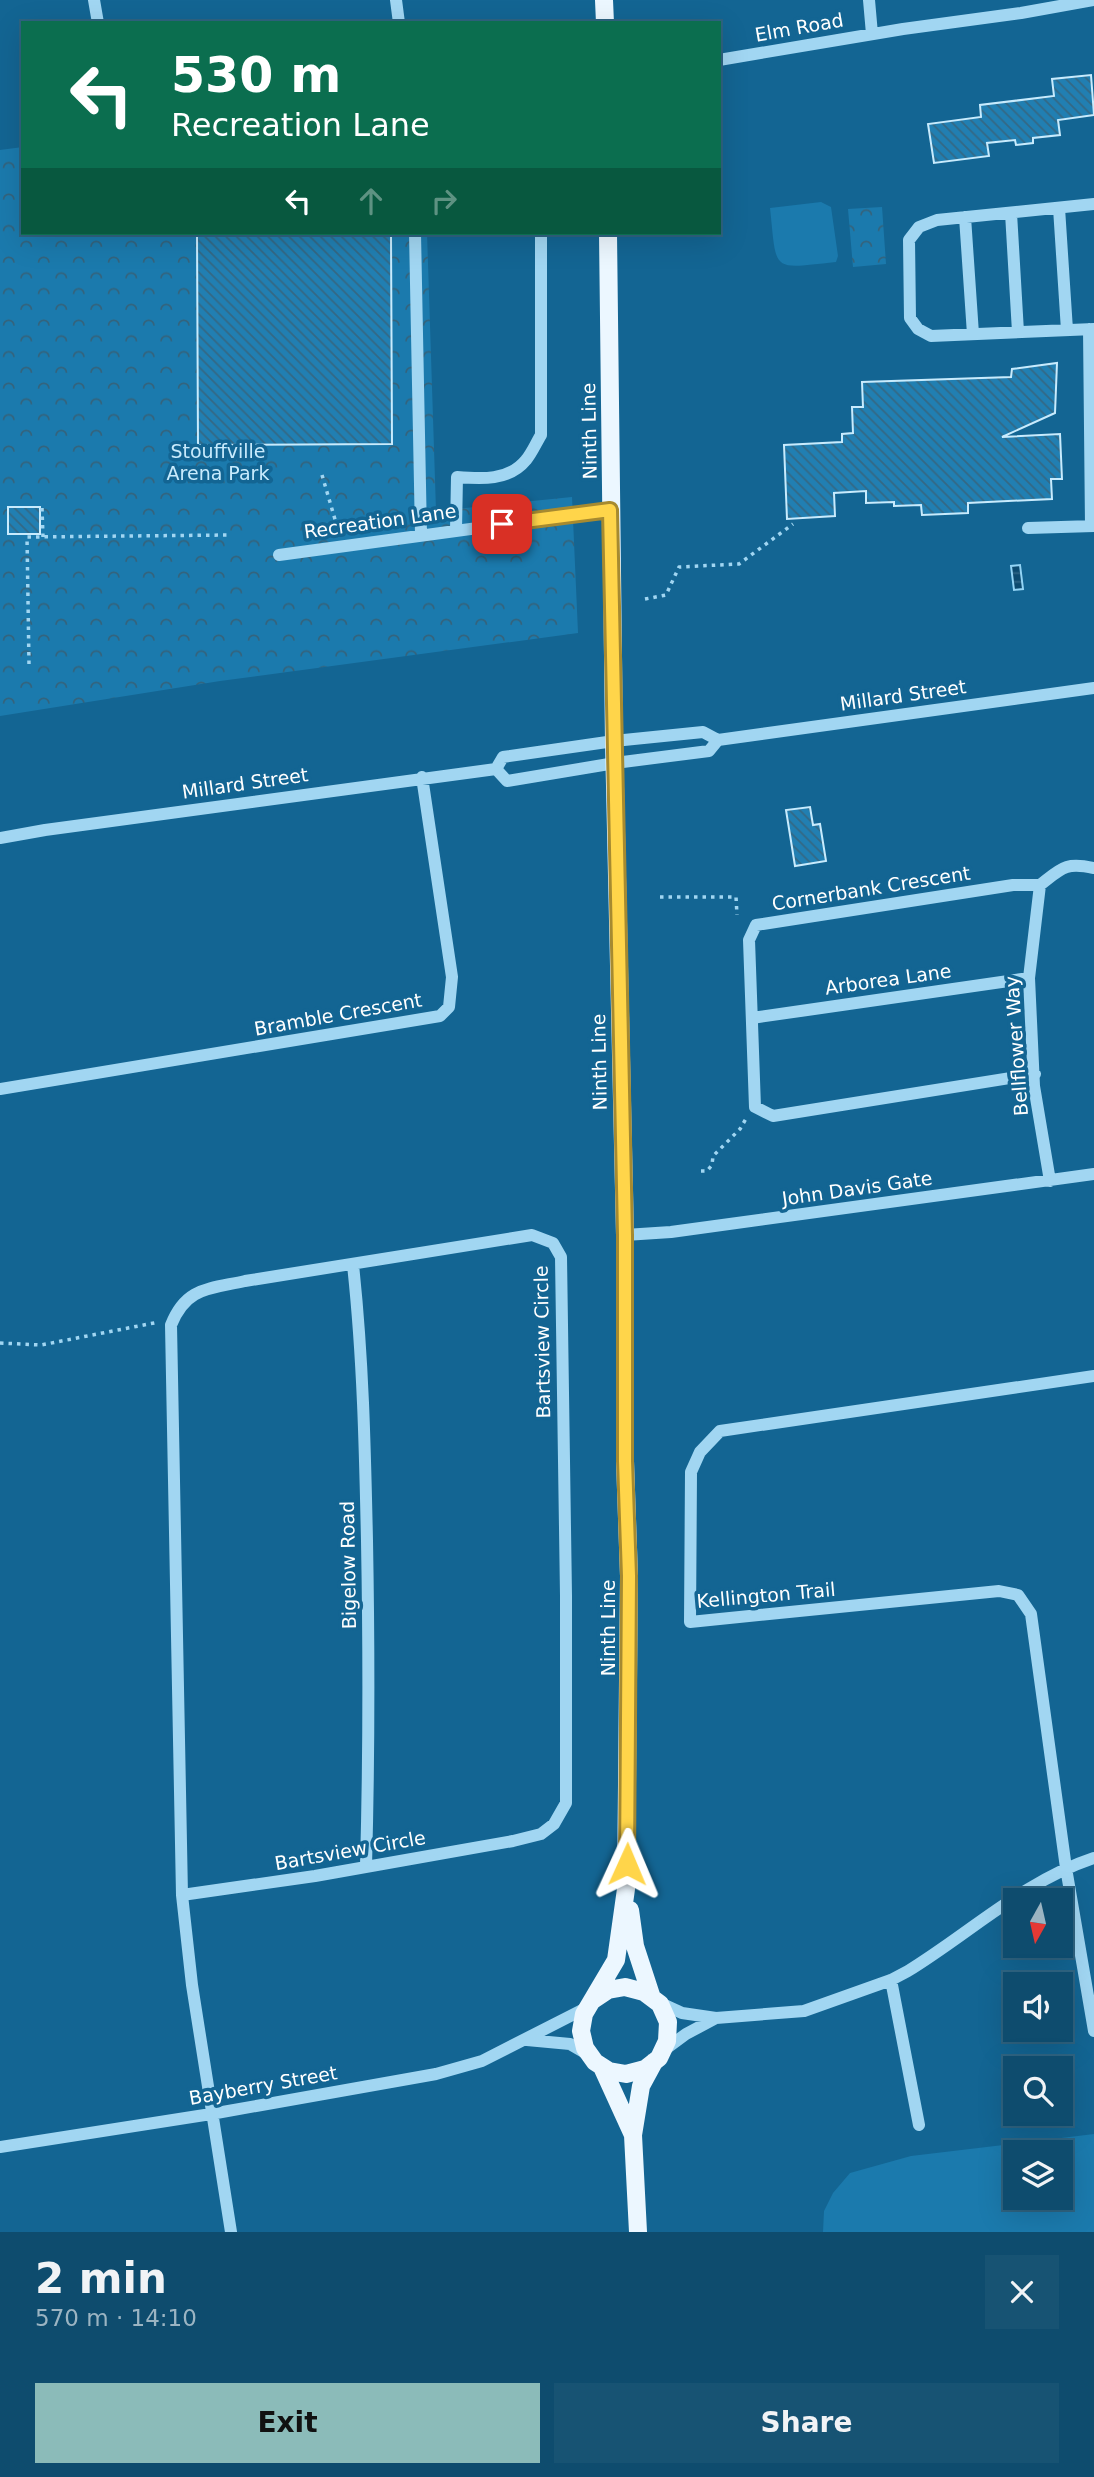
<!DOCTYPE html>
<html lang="en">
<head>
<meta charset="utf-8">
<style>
  body { margin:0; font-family:"DejaVu Sans",sans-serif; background:#175373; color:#f1f3f6; height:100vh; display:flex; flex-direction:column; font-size:26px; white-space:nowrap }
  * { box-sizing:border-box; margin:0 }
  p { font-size:23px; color:#9bb4c2 }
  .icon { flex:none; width:38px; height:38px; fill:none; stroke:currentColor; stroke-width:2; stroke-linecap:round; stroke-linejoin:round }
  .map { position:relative; height:2232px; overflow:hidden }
  .sheet { display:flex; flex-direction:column; background:#0e4c6e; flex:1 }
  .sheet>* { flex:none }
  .banner { position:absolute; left:21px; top:21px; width:700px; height:214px; border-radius:0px; box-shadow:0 7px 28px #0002,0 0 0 2px #2e6381; background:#0b6e4f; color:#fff; overflow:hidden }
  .needle { width:46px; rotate:188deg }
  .controls { position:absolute; left:1003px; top:1888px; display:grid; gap:14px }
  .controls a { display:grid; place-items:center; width:70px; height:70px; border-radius:0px; background:#0e4c6e; box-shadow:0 7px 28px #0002,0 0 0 2px #2e6381; font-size:35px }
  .pin { position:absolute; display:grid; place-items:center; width:60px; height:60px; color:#fff; margin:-30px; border-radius:14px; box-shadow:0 4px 10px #0006 }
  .me { position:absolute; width:77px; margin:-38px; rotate:1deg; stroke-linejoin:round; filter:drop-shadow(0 0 5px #0008) }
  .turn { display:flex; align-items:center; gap:24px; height:147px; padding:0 35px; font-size:32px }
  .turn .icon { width:91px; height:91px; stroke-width:2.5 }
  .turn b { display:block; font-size:49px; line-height:60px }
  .lanes { display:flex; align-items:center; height:66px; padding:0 35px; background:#0003; justify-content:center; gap:35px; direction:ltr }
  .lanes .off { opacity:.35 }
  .round { display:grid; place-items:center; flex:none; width:74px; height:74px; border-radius:0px; background:#175373 }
  .head { display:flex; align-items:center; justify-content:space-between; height:119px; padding:0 35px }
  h1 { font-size:42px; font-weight:700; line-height:52px }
  .action { display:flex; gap:14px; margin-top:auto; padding:14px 35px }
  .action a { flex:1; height:80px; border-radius:0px; background:#8bbbb9; color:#111; font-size:28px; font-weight:700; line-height:80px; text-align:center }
  .action a+a { background:#175373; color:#f1f3f6 }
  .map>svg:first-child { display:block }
  .grass { fill:#1b7aad; fill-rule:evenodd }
  .forest { fill:url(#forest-crowns) }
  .water { fill:url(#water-rules); stroke:#93d4f5; stroke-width:2 }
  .building { fill:url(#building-back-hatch); stroke:#c8ebfd; stroke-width:2 }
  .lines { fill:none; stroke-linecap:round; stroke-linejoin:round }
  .path { stroke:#a1d6f2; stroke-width:3.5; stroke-dasharray:3.5 5; stroke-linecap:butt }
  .minor { stroke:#a1d6f2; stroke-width:12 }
  .major { stroke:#ecf7ff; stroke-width:18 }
  .route-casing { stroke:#a68a30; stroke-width:18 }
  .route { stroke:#ffd54a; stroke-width:12 }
  .labels { text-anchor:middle; stroke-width:7; stroke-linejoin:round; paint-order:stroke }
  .street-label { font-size:19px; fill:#fff; stroke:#136593 }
  .park-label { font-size:19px; fill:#c8ebfd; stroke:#136593 }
</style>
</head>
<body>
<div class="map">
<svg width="1094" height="2232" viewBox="0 0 1094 2232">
  <defs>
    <pattern id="forest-crowns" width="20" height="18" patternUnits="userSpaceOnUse" patternTransform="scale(1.75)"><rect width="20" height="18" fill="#1b7aad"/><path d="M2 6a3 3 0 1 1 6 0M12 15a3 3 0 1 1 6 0" fill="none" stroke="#34637c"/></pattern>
    <pattern id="water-rules" width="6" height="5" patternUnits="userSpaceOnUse" patternTransform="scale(1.75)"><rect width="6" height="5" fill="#0c4a6f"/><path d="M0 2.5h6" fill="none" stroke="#306585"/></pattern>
    <pattern id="building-back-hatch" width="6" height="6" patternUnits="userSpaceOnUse" patternTransform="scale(1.75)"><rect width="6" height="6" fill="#217fb2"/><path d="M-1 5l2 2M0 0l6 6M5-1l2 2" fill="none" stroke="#346884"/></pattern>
  </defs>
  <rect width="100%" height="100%" fill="#136593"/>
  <path class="grass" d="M821,202l10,5 7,49 -2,6c-66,7 -59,11 -66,-54z
    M1094,2134v98h-271l1,-21 9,-18 17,-20 61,-17zM1015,2152h45v46h-45z"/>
  <path class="forest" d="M23,147v86h404l9,278 136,-14 6,136 -358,48 -220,35v-566z
    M882,207l4,57 -33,3 -5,-58z"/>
  <path class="water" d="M1020,565l3,24 -9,1 -3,-24z"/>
  <path class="building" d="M1091,75l3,40 -36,5 2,15 -27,3v5l-17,2 -1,-5 -28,3 2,13 -55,7 -6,-39 53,-7 -1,-12 74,-9 -2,-17z
    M264,233h127l1,211 -194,1 -1,-211z
    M1057,363l-2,50 -53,24 58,-3 2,45h-11l1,20 -84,4v10l-46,2 -1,-10 -27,1v-4l-28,1v-12l-32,2 1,23 -48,3 -3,-74 58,-3v-8l11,-1 -1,-26h11l-1,-25 149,-5 1,-8z
    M8,507h32v27h-32z
    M810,807l3,18 7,-1 6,37 -31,5 -9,-56z"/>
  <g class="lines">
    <path class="path" d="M322,475l17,58
      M42,508l1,29
      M645,599l21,-4 13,-28 60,-3 54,-40
      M29,664l-2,-127 203,-2
      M660,897h76l1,18
      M701,1171h6l5,-6 1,-9 27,-27 7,-12
      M0,1343l41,2 118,-23"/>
    <path class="minor" d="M94,0l4,23
      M396,0l3,23
      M869,0l3,34
      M719,60l184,-31 118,-16 72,-13
      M1094,204l-157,16 -18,7 -10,13 1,78 8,11 13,7 163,-7
      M1059,208l8,122
      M1011,213l7,119
      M965,217l8,117
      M415,233l6,302
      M1089,329l2,197
      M1028,528l66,-2
      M456,530l1,-53c24,2 52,4 69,-17 6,-7 10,-17 15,-25v-202
      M279,555l331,-45
      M496,769l7,-12 111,-16 89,-9 15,8 376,-52
      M496,769l11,12 108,-18 94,-12 9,-11
      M0,838l45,-8 451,-61
      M752,1018l277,-40
      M1035,1074l-262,42 -18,-9 -6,-167 7,-15 257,-40h27
      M0,1089l440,-73 9,-9 3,-30 -30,-200
      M1050,1181l-16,-95 -5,-108 11,-93c22,-17 25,-23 54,-17
      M625,1235l46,-3 423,-58
      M353,1265c10,92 12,184 14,276 2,108 2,216 -1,325
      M1094,1376l-374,55 -20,21 -9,20 -1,150 309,-31 19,4 13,19 35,254 28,163
      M182,1895l133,-19 198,-35 28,-7 13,-10 12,-21v-207l-5,-339 -8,-14 -21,-8 -287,46c-36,8 -59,6 -74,44l11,570 10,90 39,247
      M891,1980l28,145
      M658,2002l24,11 34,5 88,-7 87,-31 17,-9c62,-38 116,-90 186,-113
      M527,2040l43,4 19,11
      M663,2051l23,-17 30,-16
      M0,2147l211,-33 225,-40 46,-13 106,-54"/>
    <path class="major" d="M604,0l1,23
      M630,1910l5,36 17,52
      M593,2000l15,-10 17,-3 19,5 16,12 8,18 -1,19 -8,17 -14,11 -19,5 -17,-3 -14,-9 -10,-14 -4,-17 3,-17 32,-54 10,-71 3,-313 -4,-115v-226l-11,-494 -6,-508
      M602,2067l31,68
      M638,2232l-5,-97 8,-49 13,-24"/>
  </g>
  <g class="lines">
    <g class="route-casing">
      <path id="route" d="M502,524l108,-14 15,725v226l4,115 -2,288"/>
    </g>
    <use href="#route" class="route"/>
  </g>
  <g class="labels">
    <g class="street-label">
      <text transform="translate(799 27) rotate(-10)" y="7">Elm Road</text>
      <text transform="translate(589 431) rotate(-91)" y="7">Ninth Line</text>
      <text transform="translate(380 521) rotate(-8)" y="7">Recreation Lane</text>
      <text transform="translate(903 695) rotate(-8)" y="7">Millard Street</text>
      <text transform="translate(245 783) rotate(-8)" y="7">Millard Street</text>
      <text transform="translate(871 888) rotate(-9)" y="7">Cornerbank Crescent</text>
      <text transform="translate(888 979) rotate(-8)" y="7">Arborea Lane</text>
      <text transform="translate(338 1014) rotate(-10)" y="7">Bramble Crescent</text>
      <text transform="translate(1016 1046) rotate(-94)" y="7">Bellflower Way</text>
      <text transform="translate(599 1062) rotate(-91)" y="7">Ninth Line</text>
      <text transform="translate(857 1188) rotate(-8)" y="7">John Davis Gate</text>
      <text transform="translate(542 1342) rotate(-91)" y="7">Bartsview Circle</text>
      <text transform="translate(348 1565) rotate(-91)" y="7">Bigelow Road</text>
      <text transform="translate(766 1595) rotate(-5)" y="7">Kellington Trail</text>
      <text transform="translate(608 1628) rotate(-90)" y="7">Ninth Line</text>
      <text transform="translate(350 1850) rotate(-10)" y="7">Bartsview Circle</text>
      <text transform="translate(263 2085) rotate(-10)" y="7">Bayberry Street</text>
    </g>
    <g class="park-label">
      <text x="218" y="458">Stouffville<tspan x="218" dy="22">Arena Park</tspan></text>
    </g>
  </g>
</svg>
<div class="controls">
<a><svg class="needle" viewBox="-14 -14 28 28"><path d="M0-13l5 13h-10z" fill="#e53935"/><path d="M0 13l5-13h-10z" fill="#9bb4c2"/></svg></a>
<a><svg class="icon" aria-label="sound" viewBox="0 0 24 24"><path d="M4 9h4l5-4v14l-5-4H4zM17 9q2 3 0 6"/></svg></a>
<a><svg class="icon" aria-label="search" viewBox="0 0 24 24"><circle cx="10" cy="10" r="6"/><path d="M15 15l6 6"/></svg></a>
<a><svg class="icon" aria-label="layers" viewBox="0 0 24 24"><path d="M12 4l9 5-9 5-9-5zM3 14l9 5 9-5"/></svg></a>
</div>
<div class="pin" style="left:502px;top:524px;background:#d93025"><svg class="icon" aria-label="arrive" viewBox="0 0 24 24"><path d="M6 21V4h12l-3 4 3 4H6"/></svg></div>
<svg class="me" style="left:627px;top:1864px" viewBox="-20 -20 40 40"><path d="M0-17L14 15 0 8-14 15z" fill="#ffd54a" stroke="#fff" stroke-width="4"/></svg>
<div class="banner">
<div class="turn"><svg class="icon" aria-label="left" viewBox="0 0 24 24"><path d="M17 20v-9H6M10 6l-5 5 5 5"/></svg><div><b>530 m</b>Recreation Lane</div></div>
<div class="lanes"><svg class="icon" aria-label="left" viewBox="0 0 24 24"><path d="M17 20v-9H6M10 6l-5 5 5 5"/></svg><svg class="icon off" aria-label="ahead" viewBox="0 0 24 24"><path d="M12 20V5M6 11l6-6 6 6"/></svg><svg class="icon off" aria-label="right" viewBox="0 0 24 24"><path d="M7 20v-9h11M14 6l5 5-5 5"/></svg></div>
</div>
</div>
<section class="sheet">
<div class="head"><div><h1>2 min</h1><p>570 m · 14:10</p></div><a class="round"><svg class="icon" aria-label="close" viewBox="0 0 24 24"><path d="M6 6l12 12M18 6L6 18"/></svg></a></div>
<div class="action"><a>Exit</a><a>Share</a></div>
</section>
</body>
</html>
